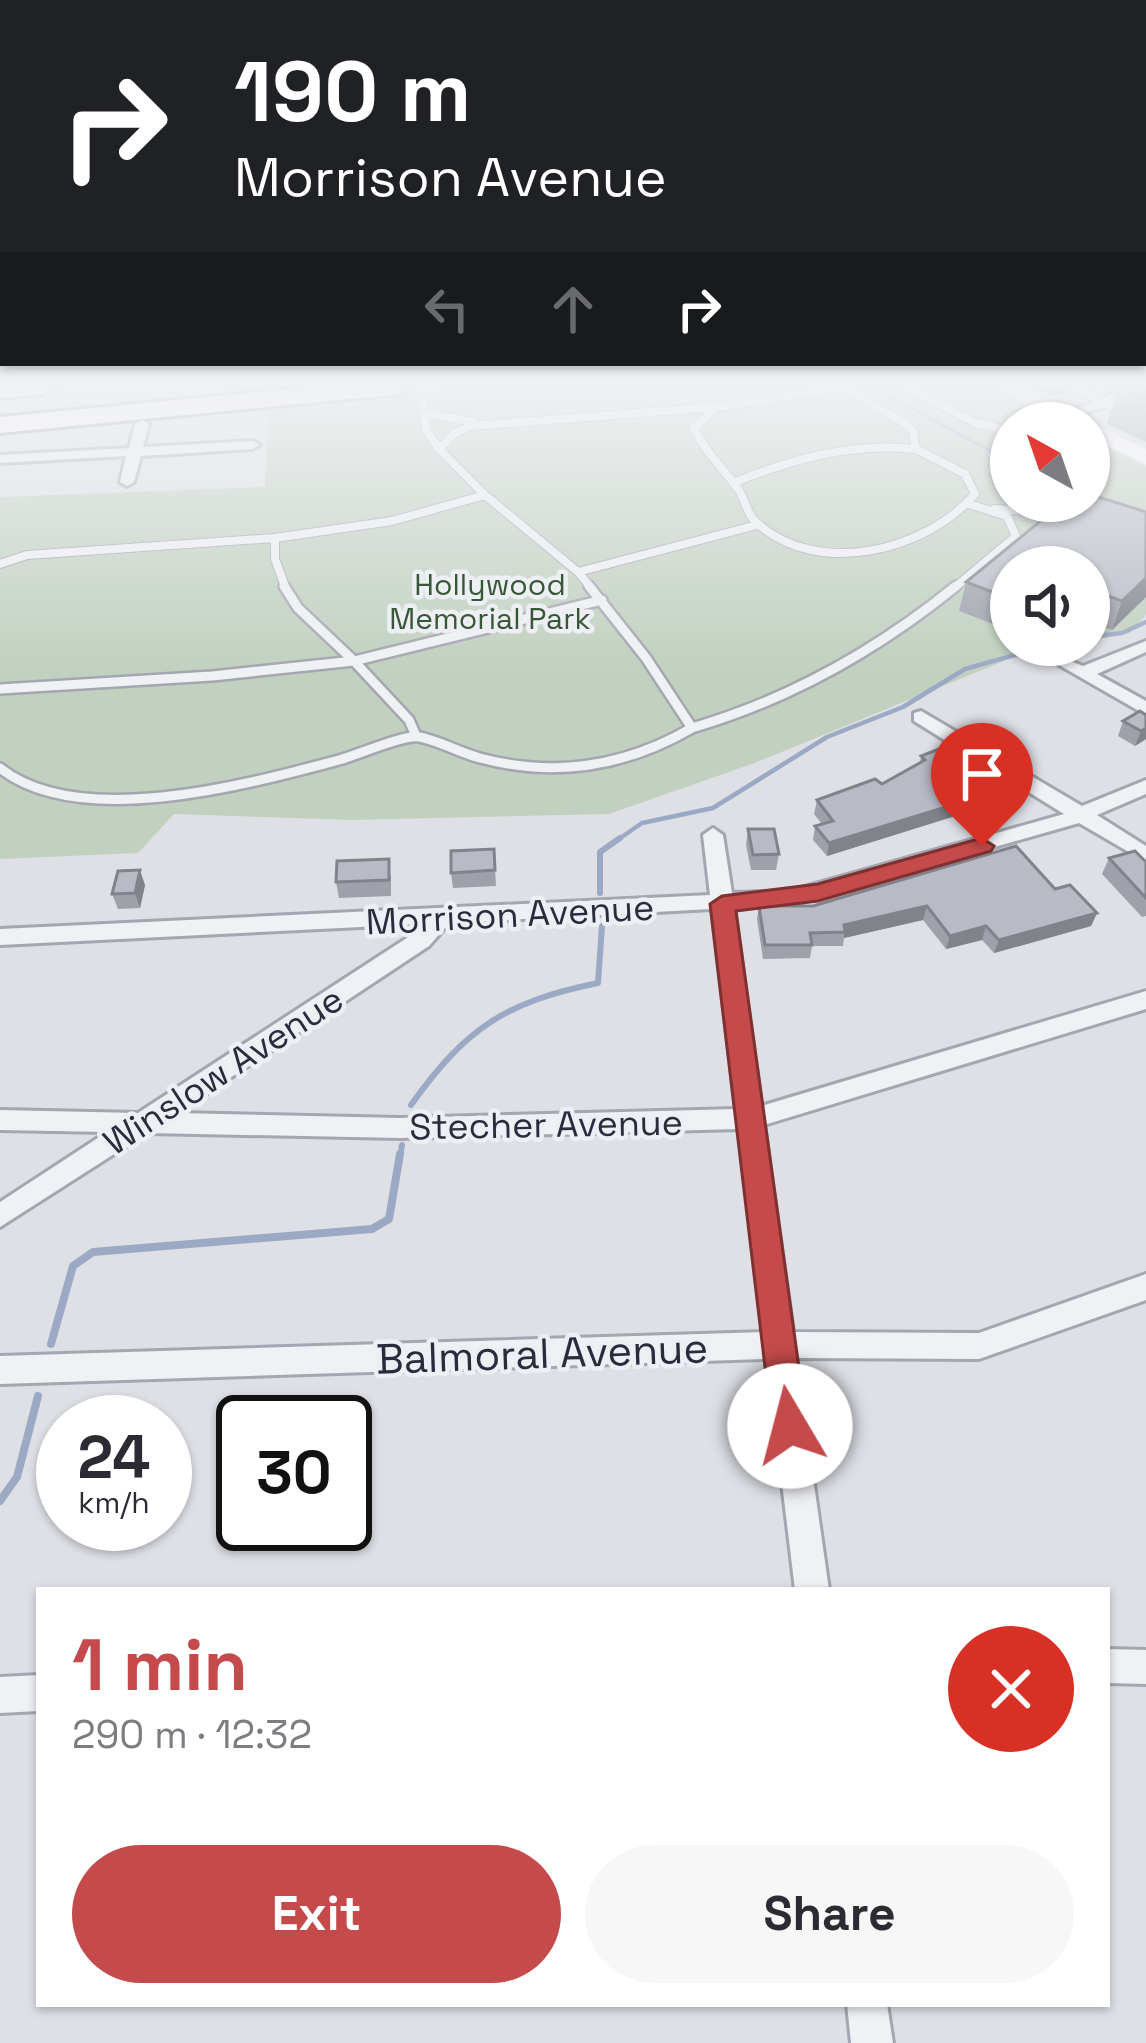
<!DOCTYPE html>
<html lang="en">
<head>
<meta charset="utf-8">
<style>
  body { margin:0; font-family:"Space Grotesk",sans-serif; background:#f7f7f7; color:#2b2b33; height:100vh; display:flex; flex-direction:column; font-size:45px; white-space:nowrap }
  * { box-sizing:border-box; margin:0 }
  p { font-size:39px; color:#7c7c81 }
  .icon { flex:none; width:66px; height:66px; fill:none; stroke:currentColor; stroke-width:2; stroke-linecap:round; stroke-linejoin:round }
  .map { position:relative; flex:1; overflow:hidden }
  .panel { position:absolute; left:36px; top:1587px; width:1074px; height:420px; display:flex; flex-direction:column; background:#fff; border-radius:0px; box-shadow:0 3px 9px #0004 }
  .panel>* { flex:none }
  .guide { position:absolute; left:0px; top:0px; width:1146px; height:366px; box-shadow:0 3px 9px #0004; background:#202124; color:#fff; overflow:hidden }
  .needle { width:78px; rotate:320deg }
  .tools { position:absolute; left:990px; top:402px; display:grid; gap:24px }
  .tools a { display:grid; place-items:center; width:120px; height:120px; border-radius:50%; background:#fff; box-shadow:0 3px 9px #0004; font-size:60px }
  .speed { position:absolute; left:36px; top:1395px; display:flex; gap:24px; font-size:60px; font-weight:700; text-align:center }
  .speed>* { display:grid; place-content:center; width:156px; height:156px; border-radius:50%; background:#fff; box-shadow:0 3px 9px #0004; line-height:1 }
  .speed small { font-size:30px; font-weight:400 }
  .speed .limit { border:6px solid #111; border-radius:18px; background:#fff; color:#111 }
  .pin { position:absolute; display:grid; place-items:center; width:102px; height:102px; color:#fff; margin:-123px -51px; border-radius:50% 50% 50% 0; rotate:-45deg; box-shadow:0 0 12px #0007 }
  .pin .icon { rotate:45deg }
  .me { position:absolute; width:132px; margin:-66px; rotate:352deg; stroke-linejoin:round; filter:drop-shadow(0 0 9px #0008) }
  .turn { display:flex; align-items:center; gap:42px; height:252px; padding:0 36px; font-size:54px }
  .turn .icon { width:156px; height:156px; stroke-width:2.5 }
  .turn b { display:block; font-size:84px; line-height:102px }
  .lanes { display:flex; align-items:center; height:114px; padding:0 36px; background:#0003; justify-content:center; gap:60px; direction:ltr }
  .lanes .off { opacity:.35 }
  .round { display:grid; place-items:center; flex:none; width:126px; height:126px; border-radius:63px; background:#f7f7f7 }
  .summary { display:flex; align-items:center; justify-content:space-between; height:204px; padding:0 36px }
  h1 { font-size:72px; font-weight:600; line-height:90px; color:#c44a4b }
  .action { display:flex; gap:24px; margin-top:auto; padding:24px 36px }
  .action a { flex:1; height:138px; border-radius:72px; background:#c44a4b; color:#fff; font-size:48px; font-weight:600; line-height:138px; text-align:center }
  .action a+a { background:#f7f7f7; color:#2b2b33 }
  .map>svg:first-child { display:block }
  .green { fill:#c1d0bf }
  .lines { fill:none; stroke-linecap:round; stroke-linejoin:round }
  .stream-far3 { stroke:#9ba9c4; stroke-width:3 }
  .stream-far2 { stroke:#9ba9c4; stroke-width:4.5 }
  .stream-far1 { stroke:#9ba9c4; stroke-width:6 }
  .stream { stroke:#9ba9c4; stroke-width:8 }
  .lane-far1-casing { stroke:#a4a6b0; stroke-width:10 }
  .lane-casing { stroke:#a4a6b0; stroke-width:14 }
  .street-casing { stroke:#a4a6b0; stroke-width:6 }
  .highway-casing { stroke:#868c9c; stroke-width:6 }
  .lane-far1 { stroke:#f0f1f5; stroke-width:8 }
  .lane { stroke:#f0f1f5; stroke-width:9 }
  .street { fill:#f0f1f5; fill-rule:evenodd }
  .secondary { fill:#fff; fill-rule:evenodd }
  .highway { fill:#fff; fill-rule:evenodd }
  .wall { fill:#9ea1aa }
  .shaded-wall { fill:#81838b }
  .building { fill:#b8bbc6; stroke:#81838b; stroke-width:3 }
  .route { fill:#c44a4b; stroke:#7f3031; stroke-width:3 }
  .labels { text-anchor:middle; stroke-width:9; stroke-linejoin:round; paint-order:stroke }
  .far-park-label { font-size:30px; fill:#385736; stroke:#edeff4 }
  .street-label { font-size:36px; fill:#282c3c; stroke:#edeff4 }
  .near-street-label { font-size:42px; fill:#282c3c; stroke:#edeff4 }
</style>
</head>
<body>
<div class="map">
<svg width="1146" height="2043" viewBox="0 0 1146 2043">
  <rect width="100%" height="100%" fill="#dee0e6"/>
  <path class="green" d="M497,386h491l72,37h-49v78h78v-63l57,29v148l-17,18 -40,8v-74h-78v78h62l-64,14 -257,105 -143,50 -256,6 -179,-6 -36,39 -138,6v-362l265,-10 4,-79z"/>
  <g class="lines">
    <path class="stream-far3" d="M870,386l141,76"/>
    <path class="stream-far2" d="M1089,637l33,-4 24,-11
      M616,841l26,-18 71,-15 114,-71 76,-30 62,-38 85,-24"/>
    <path class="stream-far1" d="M600,893v-41l20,-14
      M411,1105c55,-77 94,-103 187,-122l4,-57
      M400,1157l2,-12"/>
    <path class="stream" d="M51,1344l22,-78 20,-14 279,-23 17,-10 11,-65
      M0,1501l17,-24 21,-81"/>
    <g class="lane-far1-casing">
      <path id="lane-far1" d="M902,386l74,37 35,8
        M1071,386l41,21
        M845,388l61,36 7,7 3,18 49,25 10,20c-49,57 -159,85 -220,27 -8,-7 -10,-22 -17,-32 -15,-21 -33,-37 -44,-61l22,-21 139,-21
        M423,403l3,27 13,19
        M426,413l47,9
        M733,483c60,-24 118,-41 183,-34
        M485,495l93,77
        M995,509l69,4
        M0,564l27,-9 248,-17
        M286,589l-11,-30v-21l117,-17 93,-26 -46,-46 16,-16 16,-7 245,-19
        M592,589l-14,-17 179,-47
        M953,589l63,-53 -9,-20 -38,-12"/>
    </g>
    <g class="lane-casing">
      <path id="lane" d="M354,661l248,-61
        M354,661l55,59 7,16
        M0,689l212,-13 142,-15 -56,-53 -14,-22
        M692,728c99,-29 184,-77 264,-142
        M0,768c79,63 249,16 339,-8 19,-5 63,-25 80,-23 19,3 41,16 61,21 75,20 145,9 212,-30l-46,-70 -57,-72"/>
    </g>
    <g class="street-casing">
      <path id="street" d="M1123,386h16l-24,18 -53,16 -7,-4 50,-18z
        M142,420l7,4 -6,23 110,-6 7,4 -7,4 -112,7 -7,26 -7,4 -7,-4 6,-26 -126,7v-8l129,-7 6,-24z
        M1146,641v11l-49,22 49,27v14l-87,-50 9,-5 15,6z
        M921,711l161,95 64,-26v14l-49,21 49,31v16l-67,-39 -288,82 -57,3 27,198 385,-115v18l-382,116 29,207 186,1 167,-59v26l-167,59 -183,-1 33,232h-34l-28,-231 -767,25v-28l764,-24 -25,-203 -339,9 -253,-5 -147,94v-25l107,-70 -107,-2v-20l138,3 275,-179 9,-10 -422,21v-16l710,-34 -7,-60 10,-7 10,7 9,58 59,-2 273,-77 -150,-93v-8zM712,909l24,200 -336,9 -223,-5 252,-167 20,-23z
        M1107,1649l39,1v34l-39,-1z
        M39,1675v36l-39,2v-36z
        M847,2004h40l6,39h-42z"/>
    </g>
    <g class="highway-casing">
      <path id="highway" d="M0,386h55l-12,8 -43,4z
        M321,386h91l-12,8 -400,39v-16z"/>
    </g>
    <use href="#lane-far1" class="lane-far1"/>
    <use href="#lane" class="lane"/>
    <use href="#street" class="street"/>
    <path class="secondary" d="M996,386h26l66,37h-27z
      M1088,423l8,2 50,24v15l-57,-27z"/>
    <use href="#highway" class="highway"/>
  </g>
  <path class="wall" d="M1032,386h36l-2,6 -15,4z
    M1118,386h28v56l-39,-18z
    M1065,501l81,96 -34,33 -23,-8v-55h-78v64l-52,-20 7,-29z
    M1146,715v24l-11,7 -17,-10 5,-15z
    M921,756l65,27 -22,9 8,7 -4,13 -141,44 -14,-16 2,-14 7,-2 -8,-10 3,-14 65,-16 38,-21z
    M748,829l31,25 -3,16h-25l-5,-25z
    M494,849l2,37 -43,2 -2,-15z
    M1109,858l37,4v54l-4,1 -40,-43z
    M391,875v21l-52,2 -3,-16z
    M145,885l-5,23 -22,1 -6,-15z
    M1055,889l42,24 -6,13 -97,27 -12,-13 -36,9 -23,-29 -79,18 -1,8h-31l-2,12 -47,1 -6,-40 2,-13h54z"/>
  <path class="shaded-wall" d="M1054,386h14l-2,6 -15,4z
    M1146,578v19l-34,33 10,-29z
    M1146,728v11l-11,7 6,-15z
    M990,769l-4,14 -36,15 3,-14z
    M972,799l-4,13 -141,44 2,-13z
    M140,870l5,15 -5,23 -5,-15z
    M927,906l-4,14 -79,18v-13z
    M1097,913l-6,13 -97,27 5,-13z
    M986,926l-4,14 -36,9 4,-13z"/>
  <path class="building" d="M1119,386h27v12z
    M1089,494l57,18v66l-24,23 -33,-12v-22h-78v32l-45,-17 99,-81h24z
    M1140,711l6,4v13l-5,3 -18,-10z
    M952,744l38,25 -37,15 19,15 -143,44 -14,-17 18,-5 -16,-21 58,-21 7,5 43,-24 -4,-4z
    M748,829h26l5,25 -26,1z
    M1016,846l39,43 15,-4 27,28 -98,27 -13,-14 -36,10 -23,-30 -83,19 1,7 -35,1 2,12h-47l-6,-39h54z
    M494,849l1,21 -44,3v-22z
    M1135,851l11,11v36l-37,-40z
    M389,859v21l-53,2 1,-21z
    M140,870l-5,23 -23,1 6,-23z"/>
  <linearGradient id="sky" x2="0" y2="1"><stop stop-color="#89b0da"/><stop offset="0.57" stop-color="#f0f1f4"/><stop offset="1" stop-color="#f0f1f4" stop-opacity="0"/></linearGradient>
  <rect width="1146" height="672" fill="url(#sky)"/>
  <path class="route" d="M982,838l12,8 -3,5 -173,50 -82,10 71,515 -5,12 -12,5 -12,-5 -6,-12 -62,-522 12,-8 96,-12z"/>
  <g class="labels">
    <g class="far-park-label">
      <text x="490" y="595">Hollywood<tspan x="490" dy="34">Memorial Park</tspan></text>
    </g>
    <g class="street-label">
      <text transform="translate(510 914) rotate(-3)" y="13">Morrison Avenue</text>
      <text transform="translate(223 1070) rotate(-33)" y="13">Winslow Avenue</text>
      <text transform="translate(546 1124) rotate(-1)" y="13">Stecher Avenue</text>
    </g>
    <g class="near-street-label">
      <text transform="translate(542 1353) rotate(-2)" y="15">Balmoral Avenue</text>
    </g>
  </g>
</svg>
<div class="tools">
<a><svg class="needle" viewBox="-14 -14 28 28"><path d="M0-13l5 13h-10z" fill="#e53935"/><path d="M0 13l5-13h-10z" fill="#7c7c81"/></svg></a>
<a><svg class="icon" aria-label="sound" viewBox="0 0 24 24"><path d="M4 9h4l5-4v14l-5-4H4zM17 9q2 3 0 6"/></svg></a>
</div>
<div class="speed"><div>24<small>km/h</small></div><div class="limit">30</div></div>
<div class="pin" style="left:982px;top:846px;background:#d93025"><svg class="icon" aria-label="arrive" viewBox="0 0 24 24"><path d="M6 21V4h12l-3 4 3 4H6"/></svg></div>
<svg class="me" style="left:790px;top:1426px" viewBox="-20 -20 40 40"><circle r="19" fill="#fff"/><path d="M0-13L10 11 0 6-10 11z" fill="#c44a4b"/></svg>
<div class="guide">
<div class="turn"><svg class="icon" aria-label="right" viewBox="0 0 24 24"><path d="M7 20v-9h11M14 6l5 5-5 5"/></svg><div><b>190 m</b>Morrison Avenue</div></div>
<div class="lanes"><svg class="icon off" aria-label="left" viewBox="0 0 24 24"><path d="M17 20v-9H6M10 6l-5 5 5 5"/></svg><svg class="icon off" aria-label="ahead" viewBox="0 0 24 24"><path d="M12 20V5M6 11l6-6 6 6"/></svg><svg class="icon" aria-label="right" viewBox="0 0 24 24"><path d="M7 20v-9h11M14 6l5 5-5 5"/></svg></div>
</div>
<section class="panel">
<div class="summary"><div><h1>1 min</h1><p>290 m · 12:32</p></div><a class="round" style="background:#d93025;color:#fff"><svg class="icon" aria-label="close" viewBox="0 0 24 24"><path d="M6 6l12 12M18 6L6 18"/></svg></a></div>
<div class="action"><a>Exit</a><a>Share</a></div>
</section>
</div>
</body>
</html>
